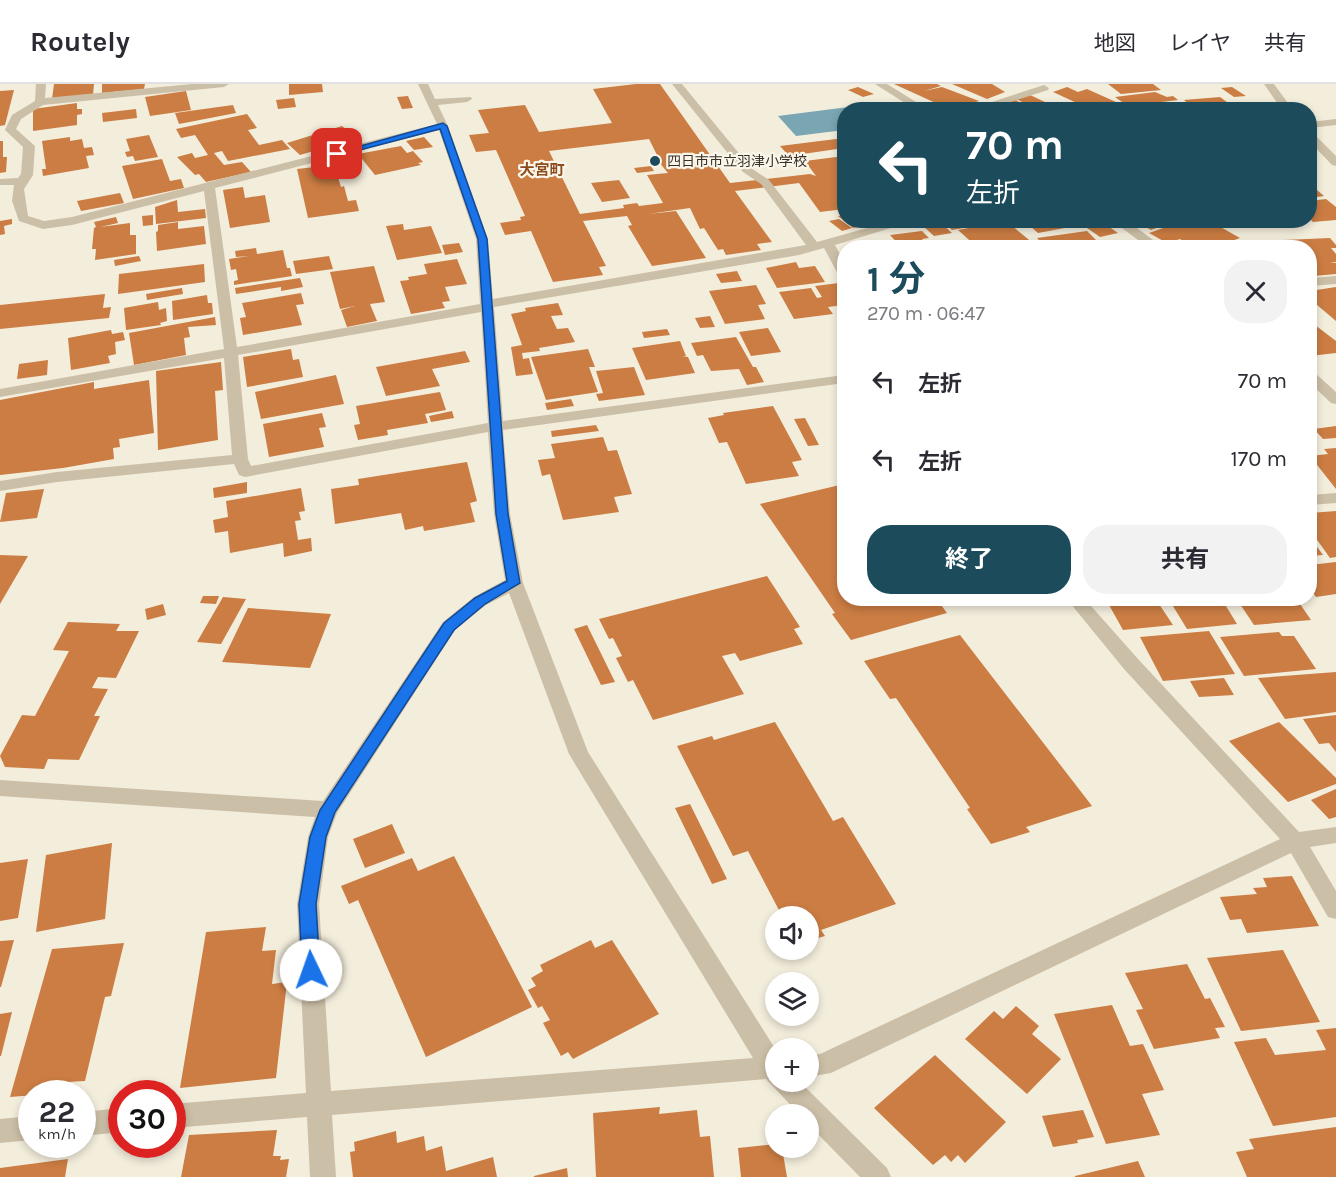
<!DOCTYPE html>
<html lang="ja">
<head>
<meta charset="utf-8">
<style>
  body { margin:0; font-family:Karla,"Noto Sans JP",sans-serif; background:#f2f2f3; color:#2b2b33; height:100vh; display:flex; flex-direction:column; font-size:22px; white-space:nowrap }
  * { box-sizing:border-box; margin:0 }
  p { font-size:20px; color:#7c7c81 }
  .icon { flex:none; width:33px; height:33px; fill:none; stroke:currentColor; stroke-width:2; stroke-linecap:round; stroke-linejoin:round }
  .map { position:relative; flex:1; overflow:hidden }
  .panel { position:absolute; left:837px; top:156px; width:480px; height:366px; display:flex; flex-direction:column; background:#fff; border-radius:24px; box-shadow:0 3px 9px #0003 }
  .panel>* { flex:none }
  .top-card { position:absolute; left:837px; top:18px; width:480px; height:126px; border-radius:24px; box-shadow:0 3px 9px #0003; background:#1c4b5c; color:#fff; overflow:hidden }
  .fabs { position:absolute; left:765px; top:822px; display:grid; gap:12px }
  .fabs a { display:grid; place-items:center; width:54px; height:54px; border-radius:50%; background:#fff; box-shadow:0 3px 9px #0003; font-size:30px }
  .speed { position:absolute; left:18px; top:996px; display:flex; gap:12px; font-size:30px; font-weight:700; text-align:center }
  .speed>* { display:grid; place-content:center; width:78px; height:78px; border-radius:50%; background:#fff; box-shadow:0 3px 9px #0003; line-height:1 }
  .speed small { font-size:15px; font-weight:400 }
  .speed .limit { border:9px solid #d22; background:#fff; color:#111 }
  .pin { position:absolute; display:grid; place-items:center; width:51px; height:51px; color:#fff; margin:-26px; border-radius:12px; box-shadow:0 3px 9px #0006 }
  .me { position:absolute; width:66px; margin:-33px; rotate:357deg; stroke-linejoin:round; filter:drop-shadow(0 0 4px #0008) }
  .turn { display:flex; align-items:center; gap:21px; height:126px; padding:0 30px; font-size:27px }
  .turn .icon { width:78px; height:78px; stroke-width:2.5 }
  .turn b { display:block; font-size:42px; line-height:51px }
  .round { display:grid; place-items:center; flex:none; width:63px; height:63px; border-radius:24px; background:#f2f2f3 }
  .headline { display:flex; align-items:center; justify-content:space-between; height:102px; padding:0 30px }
  h1 { font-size:36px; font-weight:700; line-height:45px; color:#1c4b5c }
  .cta { display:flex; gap:12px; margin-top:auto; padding:12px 30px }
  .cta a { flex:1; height:69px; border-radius:24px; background:#1c4b5c; color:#fff; font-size:24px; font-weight:700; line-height:69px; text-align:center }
  .cta a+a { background:#f2f2f3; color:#2b2b33 }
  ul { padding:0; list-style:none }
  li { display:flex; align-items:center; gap:18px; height:78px; padding:0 30px }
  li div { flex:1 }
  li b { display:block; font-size:22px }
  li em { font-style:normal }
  header { display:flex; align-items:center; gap:36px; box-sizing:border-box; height:84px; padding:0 30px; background:#fff; border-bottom:2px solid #e1e1e2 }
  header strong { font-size:28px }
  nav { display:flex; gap:33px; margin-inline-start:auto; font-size:21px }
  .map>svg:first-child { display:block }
  .water { fill:#7aa5b2 }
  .building { fill:#cb7d43; fill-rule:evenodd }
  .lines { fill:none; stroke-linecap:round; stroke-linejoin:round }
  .minor { fill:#ccbfa7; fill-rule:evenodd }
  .route { fill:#1a73e8; stroke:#114b97; stroke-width:1.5 }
  .poi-dot { fill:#1c4b5c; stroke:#faf6e9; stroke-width:2 }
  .labels { text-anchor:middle; stroke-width:4.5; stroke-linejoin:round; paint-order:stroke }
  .far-poi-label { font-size:14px; fill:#383028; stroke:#faf6e9; text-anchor:start }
  .far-neighbourhood-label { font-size:15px; font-weight:bold; fill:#8b4c1e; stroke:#faf6e9 }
</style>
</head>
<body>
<header>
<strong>Routely</strong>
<nav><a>地図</a><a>レイヤ</a><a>共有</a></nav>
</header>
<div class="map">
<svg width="1336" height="1093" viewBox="0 0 1336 1093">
  <rect width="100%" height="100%" fill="#f3eddc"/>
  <path class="water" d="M872,20l5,5 -33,1v20l-48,6 -18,-20z"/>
  <path class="building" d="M54,0h40l-1,11 -41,4z
    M102,0h43l-1,5 -42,4z
    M289,0h33l1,8 -34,3z
    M636,0h24l70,99 80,-9 6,2 -11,-15 39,-5v53l-24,3 -21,-29 -64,8 37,51 -15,2 4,6 -35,5 -3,-6 -5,1 -14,-22 -4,1 -10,-21 -42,6 28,-3 30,47 -54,8 -24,-40 4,-1 -5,-9 -44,5 23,45 -7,1 4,8 -50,7 -22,-51 -26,4 -5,-12 21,-3 -1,-3 5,-1 -29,-66 -20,2 -7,-17 20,-2 -11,-23 47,-5 14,27 73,-9 -19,-34zM649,55l8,16 -3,1 14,17 -21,2 16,28 -24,3 -2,-3 -14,2 1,3 -44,6 -31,-63z
    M894,0h43l4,2 -17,5 18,-4 37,14 -28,9z
    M952,0h40l13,8 -18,7z
    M1108,0h45l8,6 -40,4z
    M858,3l16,7 -11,3 -15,-7z
    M1067,3l11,5 9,-3 29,13 -24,8 -39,-18z
    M1232,3l14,9 -12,1 -13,-9z
    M14,6l-9,35 -5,1v-35z
    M186,7l5,19 -41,6 -5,-19z
    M1155,8l12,5 6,-1 5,4 -50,6 -13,-9z
    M1030,11l15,7 -14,4 -15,-7z
    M408,12l5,12 -11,1 -5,-12z
    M1220,13l18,13h-43l-11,-10z
    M294,14l2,9 -18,2 -2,-9z
    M1016,16l6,4 10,6h-23l-9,-6z
    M1181,18l10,8h-39l-5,-4z
    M77,19v6h5v5l-5,1v10l-44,6v-22z
    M233,21l3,8 -57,11 -4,-11z
    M136,25l1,9 -34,4 -1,-9z
    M247,30l10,14 -9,2 11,15 23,-5 8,9 -62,12 -6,-10 -8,2 10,12 18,-3 9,10 -45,10 -7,-8 -4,1 -18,-18 15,-4 3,5 13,-3 -13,-20 -14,3 -5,-9z
    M342,42l20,16 -35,9 -3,-3 -24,7 -13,-12z
    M149,51l9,22 -23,4 -2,-5 -6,1 -2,-5 5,-1 -4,-12z
    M70,53v4l12,-2 2,9 8,-1 2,8 -8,1 3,12 -46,8 -1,-7h4l-4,-28z
    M424,53l9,10 -19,3 -8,-9z
    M844,54v10l-55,8 -9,-10z
    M0,57h3v16h4l-1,15 -6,1z
    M401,62l6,7 6,-2 10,11 -5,1 3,2 -46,10 -17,-21z
    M162,75l8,22 11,-2 3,9 -51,11 -11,-33z
    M341,80l2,9 -6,1 4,13 3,-1 4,15 8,-1 3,11 -51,7 -11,-49z
    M651,82l3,5 -17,2 -3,-5z
    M619,96l11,18 -28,4 -11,-19z
    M1310,100l14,12 -14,2z
    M243,103l2,11 20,-3 5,27 -40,6 -7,-38z
    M120,109l4,10 -43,8 -4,-10z
    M1326,115l10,8v13l-23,2 -3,-3v-18z
    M177,116l1,12 27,-3 1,9 -50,6 -1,-17z
    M153,131v10l-10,1 -1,-10z
    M844,131v5l34,1 -25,7 -15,-12z
    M116,133l2,6 -18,4 30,-4v12h6v19l-41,6 1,-11h-4l2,-21 2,-1 -2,-5z
    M12,135v5l-8,2 1,8 -5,1v-14z
    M839,135l13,9 -10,3 -13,-10z
    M941,136h21l7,7 -17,3z
    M1023,136h52l6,5 -43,8z
    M1140,136h25l5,3 -19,7 -14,-8z
    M1186,136h22l32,18 -28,10h-17l-15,-9 -13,4 -18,-10z
    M1006,137l33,27h-61l-20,-18z
    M178,138v7l26,-3 2,18 -49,7 -1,-19 2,-1v-6z
    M941,139l11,10 -18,3 -11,-10z
    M403,140l1,6 27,-4 11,27 -45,7 -11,-34z
    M1105,140l13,9 -18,4 -13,-9z
    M922,147l7,7 -7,1 8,9h-28l-12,-13z
    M1087,147l17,17h-58l-9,-10z
    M1330,154l6,7v3h-5l5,6v8l-6,1h6v11l-22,2 -4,-5v-23h-20l-6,-8z
    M1267,156l11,8h-42v-2z
    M459,159l4,9 -18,3 -3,-10z
    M256,164l1,6 26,-4 4,18h3l2,8 -58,9v-4l4,-1 -2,-11 -5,1 -2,-11 20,-3 -13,1 -1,-6z
    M139,172l2,5 -26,5 -1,-6z
    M329,172l4,13 -37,5 -3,-13z
    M457,175l10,25 -22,3 5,14 -8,1 3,6 -34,6 -11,-33 9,-1 -1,-3 19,-3 -3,-10z
    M796,178l3,6 16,-2 10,16 -48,6 -11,-20z
    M204,180l1,18 -87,12 1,-20z
    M374,182l11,36 -15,2 7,17 -30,6 -6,-17 14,-4 -15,3 -10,-37z
    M737,187l5,10 -21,2 -5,-9z
    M300,194l3,9 -22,4v-4l-45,7 -1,-6z
    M839,199l5,8v14l-16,2 5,7 -39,5 -15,-27 32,-4 6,10 5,-1 -7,-11z
    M756,201l10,19 -8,1 7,14 -40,5 -16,-33z
    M1336,203v34l-26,-22v-8z
    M182,204l1,6 -36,6 -1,-6z
    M301,209l3,11 -8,1 6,20 -59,10 -3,-17 6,-1 -4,-14z
    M105,210l-2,14 8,-1 -2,11 -109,11v-24z
    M207,211l1,8h4l1,11 -40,6 -1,-19z
    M158,218l1,8 7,-2 1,13 -7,2 1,2 -35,5 -2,-22z
    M558,219l5,12 -12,1 6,13 11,-1 7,14 -36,6 1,3 -18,2 1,6 6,-1 4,16 -17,2 -5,-29 11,-2 -11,-31 15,-3 -1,-3z
    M710,232l5,11 -15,1 -5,-10z
    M215,233l1,8 -28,2 2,10 -6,1 2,17 -52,10 -5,-32z
    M1315,241l21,16v12l-26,3v-30z
    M768,244l13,24 -30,4 -12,-24z
    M667,245l3,6 -26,3 -2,-6z
    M111,246l1,4 11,-2 2,8 -10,2 1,12 -8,2 2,7 -39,7 -3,-32z
    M736,253l17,30h3l8,15 -17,3 -8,-16 -28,2 -8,-16 -6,1 -6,-13z
    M680,257l6,15h-4l6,1 7,16 -49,7 -14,-32z
    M291,265l2,11 6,-1 4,18 -56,10 -4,-30z
    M588,265l7,18h-6l9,25 -52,8 -15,-43z
    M465,267l5,11 -38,7 8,17 -54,10 -10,-29z
    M48,276l-1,15 -30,4 2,-15z
    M221,278l2,28 -8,1 3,49 -60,10 -2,-79z
    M634,283l11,28 -46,6 -3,-7 7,-1 -7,-22z
    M336,291l8,29 -83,15 -6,-27z
    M149,296l5,53 -35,6 1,8 -7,1 1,11 -51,9 -63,7v-75l94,-18v7z
    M440,308l6,18 -21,4 3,9 -41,7 1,5 -30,5 -4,-15 6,-1 -4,-18z
    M571,315l3,7 -27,4 -2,-7z
    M773,322l29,54 -10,2 7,14 -53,8 -19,-42 -8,1 -11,-25 16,-3 -1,-2z
    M452,327l2,7 -23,4 -2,-6z
    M322,329l4,14 -7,1 5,19 -55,10 -6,-33z
    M805,334l14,27 -11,1 -14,-27z
    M596,341l3,6 -47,6 -1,-6z
    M1336,342v12l-13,1 -9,-10z
    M603,353l5,14 9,-1 15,44 -18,3 5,15 -56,8 -13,-46 -8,2 -4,-16 17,-2 -4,-14z
    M1336,364v41l-26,-33 18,-2 -4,-5z
    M467,378l10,39 -7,2 5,19 -51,9 -1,-5 -18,4 -4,-17 -66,11 -4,-35 28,-4 -1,-6z
    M247,398v11l-33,5 -1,-10z
    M844,400v114h92l11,15 -96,27 -19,-26 3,-1 -75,-109z
    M301,404l4,23 -6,1 2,8 -6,1 3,19 13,-2 1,13 -28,6 -1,-14 -53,10 -2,-22 -13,2 -2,-13 15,-3 -2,-16z
    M44,405l-7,29 -37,4 6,-29z
    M1336,427v46l-6,1 -20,-28v-17z
    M1310,453l13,18 -13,1z
    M0,471l28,1 -28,48z
    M1336,478v32l-20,3 -6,-8v-24z
    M767,492l33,51 -6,2 9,15 -63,17 -5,-8 -13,3 22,38 -91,26 -20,-40 -5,2 -12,-24 6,-2 -9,-18 -4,1 -10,-20z
    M203,512h16l-3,8 -16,-1z
    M223,513l23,2 -25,45 -24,-2z
    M1089,514h66l18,27 -50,5 -14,-25 -16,1z
    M1168,514h53l16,26 -50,5z
    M1236,514h60l15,22 -57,5z
    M163,520l3,11 -19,5 -2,-11z
    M248,524l83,6 -21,54 -88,-6z
    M68,538l52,2 -4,7h23l-23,47 -18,-1 -6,11 16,1 -14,27h6l-21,44 -31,-1 -4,10 -39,-2 -5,-11 22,-41 13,1 34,-65 -16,-1z
    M587,541l28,57 -14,3 -27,-56z
    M1209,547l26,43 -72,7 -23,-44z
    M1279,548l3,4h12l22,33 -72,7 -24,-39z
    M960,551l132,171 -66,21 4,5 -39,12 -24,-35 3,-1 -74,-110 -6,1 -26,-38z
    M1336,588v40l-51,7 -27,-41z
    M1224,594l10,17 -35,2 -9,-16z
    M1336,631v37l-7,-9 -10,1 -16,-25z
    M775,638l58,99 10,-4 53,87 -75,26 4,6 -17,5v-25h-34l7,-2 -33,-63 -15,5 -56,-110 35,-10 2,4z
    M1279,638l57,56v6l-48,18 -59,-61z
    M1336,705v28l-7,2 -18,-19z
    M690,720l37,75 -15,5 -37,-76z
    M392,740l13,29 -40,15 -12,-29z
    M112,759l-7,76 -69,13 10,-77z
    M454,772l78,151 -106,50 -68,-157 -9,4 -8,-18 71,-28 6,13z
    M28,775l-10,59 -18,3v-58z
    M1292,792l27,50 -72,7 -6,-14 -11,1 -10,-23 37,-3 -4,-6 14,-1 -4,-9z
    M266,843l-4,24 14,-1 -4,34 15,-2 -11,96 -96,10 26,-156z
    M14,856l-13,47h-1v-46z
    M591,856l4,8 17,-8 47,74 -86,45 -5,-7 -7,4 -18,-33 7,-3 -8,-14 -4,2 -10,-18 8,-4 -5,-8 12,-7 -3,-6z
    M124,859l-13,53 -6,1 -20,84 -35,2 -2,11 -38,3 42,-148z
    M1283,866l37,72 -79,9 -34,-73z
    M1187,880l18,35 5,-1 15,29 -10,1 5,10 -66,11 -18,-39 7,-1 -18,-36z
    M1112,921l18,41 13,-2 21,46 -22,4 18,41 -54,9 -52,-130z
    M1016,922l23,20 -7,8 29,25 -34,35 -62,-55 29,-28 9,8z
    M12,928l-11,44h-1v-42z
    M1336,944v89l-63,9 -39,-84 32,-4 9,17 51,-5 -10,-20z
    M935,971l71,67 -41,41 -7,-8 -7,7 -6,-7 -12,10 -59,-57z
    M660,1023l-1,7 38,-4 3,27 10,-1 4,41h-118l-3,-64z
    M1083,1026l11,27 -17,3 1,3 -25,4 -11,-31z
    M1336,1043v50h-89l-11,-25 18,-3 -5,-10z
    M277,1046l-4,26h8l-1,4 9,-1 -3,18h-105l8,-42z
    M396,1047l1,12 27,-7 2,15 16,-5 4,25 47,-14 4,20h-144l-3,-25 5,-1 -1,-9z
    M776,1060v4h6l5,29h-46l-3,-29z
    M68,1075l-3,18h-65v-9z
    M1138,1077l7,16h-70v-1z
    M567,1084l1,9h-34v-1z"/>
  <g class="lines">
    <path class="minor" d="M36,0h10l-1,14 147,-14h37l-5,3 -181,18 -22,14 -5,10 19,17 -2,29 -9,14 4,27 16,5 28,-4 365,-93 -19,-40h10l7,15 36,-2 1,2 -5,3 -29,3 10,21 40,113 5,60 313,-54 -45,-61 -18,-12 -71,-88h10l69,84 18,12 48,62 79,-22h21l-82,25 9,17v15l-5,-1 -15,-28 -25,7 -305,52 9,114 341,-46v8l-341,47 7,84 13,69 65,169 188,298v32h24l87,86 4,9h-31l-52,-53v-10h-9l-33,-35 -434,36 4,62h-26l-3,-60 -135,11v-24l134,-11 -9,-189 11,-67 7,-20 -315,-21v-16l323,21 120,-179 31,-25 31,-17 -11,-66 -6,-82 -243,45 -6,-2 -5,-11 -177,18 -57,9v-10l57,-9 175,-17 -8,-97 -224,39v-8l224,-40 -20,-158 -132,34 -29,4 -24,-8 -7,-20 2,-16h-14v-6l18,-1 3,-4 2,-27 -18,-17 7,-15 23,-14zM439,46l37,109 4,65 -243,43 -22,-159zM481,228l7,111 -237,43 -3,-7 -10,-104zM509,509l60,161 184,304 -422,33 -12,-187 9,-67 9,-24 118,-183 31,-25z
      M875,0h12l42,26h-13z
      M1264,0h10l19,26h-11z
      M1044,1l5,3 -1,2 -63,20h-18z
      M1336,35v6l-26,3v-6z
      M1310,49l4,1 22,22v10l-4,-1 -22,-23z
      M1111,136h15l38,28h-15z
      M1336,192v8l-26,2v-8z
      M1310,288l5,1 21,19v12l-5,-1 -21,-20z
      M1336,409v10l-26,2v-10z
      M1066,514h18l54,61 161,173 37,-5v16l-26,4 26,44v28l-8,-2 -37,-64 -460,220 -23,4v-22l12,-1 460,-215 -156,-170z
      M122,1024v24l-40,4v-24z
      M32,1032v24l-32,3v-24z"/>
  </g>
  <path class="route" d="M443,39l4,3 40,113 21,275 12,69 -35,21 -31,26 -119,182 -9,25 -10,67 4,66 -3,6 -6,2 -6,-2 -3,-6 -3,-66 11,-67 10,-27 124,-187 31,-25 32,-17 -11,-67 -18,-275 -38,-110 -103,27 -5,-2z"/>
  <circle class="poi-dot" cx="655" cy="77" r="6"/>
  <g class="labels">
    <g class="far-poi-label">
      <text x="667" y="82">四日市市立羽津小学校</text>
    </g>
    <g class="far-neighbourhood-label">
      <text x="542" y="91">大宮町</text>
    </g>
  </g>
</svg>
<div class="fabs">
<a><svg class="icon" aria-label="sound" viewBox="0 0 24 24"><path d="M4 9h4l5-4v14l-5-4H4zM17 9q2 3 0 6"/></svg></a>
<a><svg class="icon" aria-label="layers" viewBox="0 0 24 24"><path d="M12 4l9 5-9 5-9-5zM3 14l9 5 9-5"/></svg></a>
<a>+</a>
<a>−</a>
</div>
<div class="speed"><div>22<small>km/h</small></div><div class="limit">30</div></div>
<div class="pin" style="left:337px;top:70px;background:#d93025"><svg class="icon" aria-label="arrive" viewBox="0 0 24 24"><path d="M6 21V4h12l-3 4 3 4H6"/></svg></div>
<svg class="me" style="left:311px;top:886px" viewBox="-20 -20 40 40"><circle r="19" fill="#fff"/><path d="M0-13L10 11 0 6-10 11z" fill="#1a73e8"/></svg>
<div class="top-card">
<div class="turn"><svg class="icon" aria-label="left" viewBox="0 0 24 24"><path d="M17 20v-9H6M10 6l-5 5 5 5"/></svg><div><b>70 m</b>左折</div></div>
</div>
<section class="panel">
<div class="headline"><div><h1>1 分</h1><p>270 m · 06:47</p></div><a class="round"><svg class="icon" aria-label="close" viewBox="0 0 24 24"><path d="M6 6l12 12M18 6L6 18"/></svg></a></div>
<ul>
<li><svg class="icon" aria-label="left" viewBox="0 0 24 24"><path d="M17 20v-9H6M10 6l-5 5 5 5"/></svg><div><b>左折</b></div><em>70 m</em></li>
<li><svg class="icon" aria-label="left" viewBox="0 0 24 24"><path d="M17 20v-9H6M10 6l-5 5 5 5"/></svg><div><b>左折</b></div><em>170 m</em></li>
</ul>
<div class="cta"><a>終了</a><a>共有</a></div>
</section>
</div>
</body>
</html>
